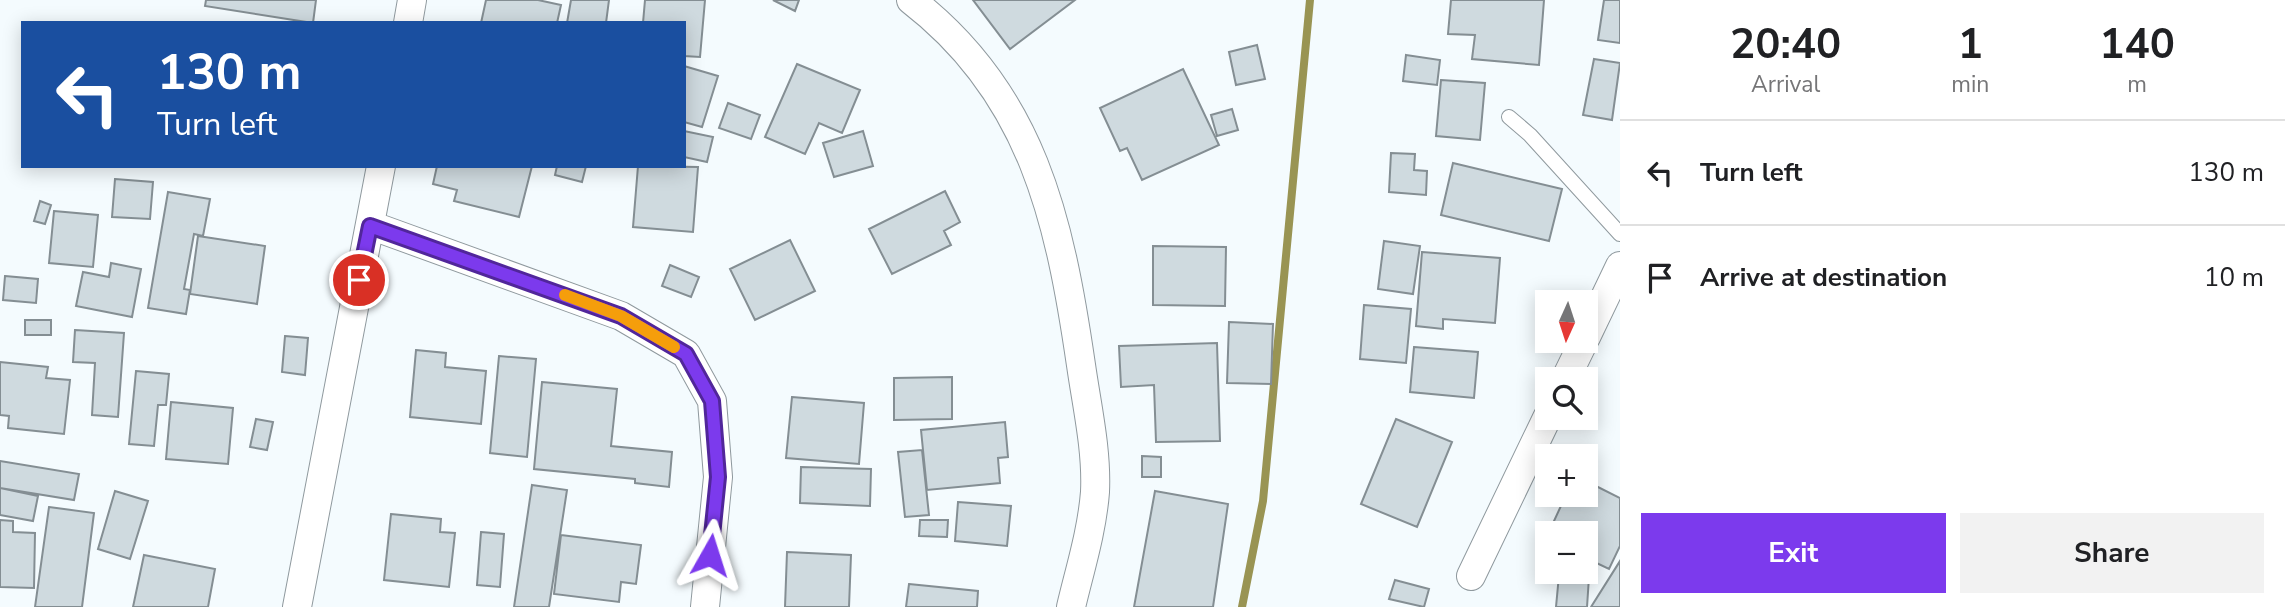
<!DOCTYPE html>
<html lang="en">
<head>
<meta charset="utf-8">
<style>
  body { margin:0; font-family:"Nunito Sans",sans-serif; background:#f2f2f2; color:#202124; height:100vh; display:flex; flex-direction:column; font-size:26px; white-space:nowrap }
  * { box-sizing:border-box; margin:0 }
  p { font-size:23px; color:#757577 }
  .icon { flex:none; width:38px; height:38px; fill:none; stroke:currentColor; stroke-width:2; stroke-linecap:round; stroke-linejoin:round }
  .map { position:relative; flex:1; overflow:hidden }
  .details { display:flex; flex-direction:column; background:#fff; width:665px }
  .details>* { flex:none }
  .banner { position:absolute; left:21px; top:21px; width:665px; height:147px; border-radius:0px; box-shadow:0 4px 18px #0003; background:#1a4fa0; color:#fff; overflow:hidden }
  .needle { width:46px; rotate:183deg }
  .buttons { position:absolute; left:1535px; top:290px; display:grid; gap:14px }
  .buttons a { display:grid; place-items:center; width:63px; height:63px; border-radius:0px; background:#fff; box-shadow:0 4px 18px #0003; font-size:35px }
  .pin { position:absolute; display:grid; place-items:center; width:60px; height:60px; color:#fff; margin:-30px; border:4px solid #fff; border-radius:50%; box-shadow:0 2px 7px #0007 }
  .me { position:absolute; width:77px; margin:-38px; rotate:6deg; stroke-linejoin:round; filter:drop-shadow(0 0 5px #0008) }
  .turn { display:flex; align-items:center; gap:24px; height:147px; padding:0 21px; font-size:32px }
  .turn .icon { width:91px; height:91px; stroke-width:2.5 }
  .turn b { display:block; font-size:49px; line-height:60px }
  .eta { display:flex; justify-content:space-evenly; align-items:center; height:119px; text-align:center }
  .eta b { font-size:42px; font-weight:700; line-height:49px }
  .primary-button { display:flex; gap:14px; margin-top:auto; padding:14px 21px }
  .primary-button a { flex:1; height:80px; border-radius:0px; background:#7c3aed; color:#fff; font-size:28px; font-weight:700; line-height:80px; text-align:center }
  .primary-button a+a { background:#f2f2f2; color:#202124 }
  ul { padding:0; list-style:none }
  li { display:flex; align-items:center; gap:21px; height:105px; padding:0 21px; border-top:2px solid #e0e0e0 }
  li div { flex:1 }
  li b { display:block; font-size:26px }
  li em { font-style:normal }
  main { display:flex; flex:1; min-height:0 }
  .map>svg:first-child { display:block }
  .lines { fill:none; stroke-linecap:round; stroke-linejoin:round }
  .stream { stroke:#999453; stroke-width:8 }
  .building { fill:#cfdadf; stroke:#848e93; stroke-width:2 }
  .lane-casing { stroke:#8f999e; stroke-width:16 }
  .street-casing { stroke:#8f999e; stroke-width:30 }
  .lane { stroke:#fff; stroke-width:14 }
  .street { stroke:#fff; stroke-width:28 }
  .route-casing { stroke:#51269a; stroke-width:18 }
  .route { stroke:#7c3aed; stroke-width:12 }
  .slow { stroke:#f59e0b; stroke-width:12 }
</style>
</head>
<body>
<main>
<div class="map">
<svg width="1620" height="607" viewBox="0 0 1620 607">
  <rect width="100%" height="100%" fill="#f4fbfe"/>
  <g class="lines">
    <path class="stream" d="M1242,607l21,-106 47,-501"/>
  </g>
  <path class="building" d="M206,0h110l-3,23 -108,-17z
    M486,0h52l23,5 -4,18h-76z
    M571,0h38l-3,23h-39z
    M645,0h60l-5,57 -16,-1v-33h-41z
    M773,0h26l-4,11z
    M973,0h102l-65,49z
    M1451,0h93l-5,65 -67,-6 3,-24 -27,-1z
    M1604,0h16v43l-22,-3z
    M1257,45l8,34 -29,6 -7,-33z
    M1406,55l34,5 -3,25 -34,-4z
    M1594,59l26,4 -8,57 -29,-5z
    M797,64l63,26 -18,43 -23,-10 -14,31 -40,-17z
    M684,66l34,10 -16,51 -18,-5z
    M1183,69l36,76 -77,35 -15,-32 -7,3 -20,-43z
    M1441,80l44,3 -5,57 -44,-4z
    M728,103l32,12 -9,24 -32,-11z
    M1232,109l6,21 -21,6 -6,-21z
    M684,131l29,6 -6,25 -23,-5z
    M863,131l10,35 -39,11 -11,-34z
    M1391,153l24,1 -1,16 13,1 -1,24 -37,-3z
    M1453,163l109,26 -13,52 -108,-26z
    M437,166h95l-13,51 -65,-16 3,-11 -24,-6z
    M557,166h29l-4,16 -27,-7z
    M638,166l60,1 -5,65 -60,-5z
    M115,179l38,3 -3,37 -38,-2z
    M945,191l15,31 -16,9 7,14 -59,29 -23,-45z
    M168,192l42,7 -7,37 -9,-2 -10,55 6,1 -4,24 -38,-6z
    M40,201l11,4 -6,19 -11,-3z
    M54,211l44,4 -5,52 -44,-4z
    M198,236l67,10 -8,58 -67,-10z
    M790,240l25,51 -60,29 -25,-51z
    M1384,241l36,5 -7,48 -35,-5z
    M1153,246l73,1 -1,59 -72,-1z
    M1422,252l78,6 -5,65 -52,-4v10l-27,-3z
    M111,263l30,6 -9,48 -56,-11 7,-34 26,5z
    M670,265l29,12 -8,20 -29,-11z
    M5,276l33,3 -2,24 -33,-3z
    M1364,305l47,4 -5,54 -46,-4z
    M25,320h26v15h-26z
    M1229,322l44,2 -2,60 -44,-1z
    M75,330l49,3 -6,84 -26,-2 3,-52 -22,-1z
    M285,336l23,2 -3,37 -23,-3z
    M1217,343l3,98 -64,1 -2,-57 -33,2 -2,-41z
    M1414,347l64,5 -4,46 -64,-6z
    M416,350l30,3 -1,14 41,4 -5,53 -71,-7z
    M499,356l37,3 -9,98 -37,-4z
    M0,362l48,5 -2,11 24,2 -6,54 -56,-6 1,-12 -9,-1z
    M136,371l33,3 -3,31h-8l-4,41 -25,-2z
    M952,377v42l-58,1v-42z
    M542,382l75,7 -6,57 61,6 -3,35 -34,-4v-4l-101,-10z
    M792,397l72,6 -5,61 -73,-6z
    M171,402l62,6 -5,56 -62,-5z
    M256,419l17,3 -6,28 -17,-3z
    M1396,419l56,23 -35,85 -56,-23z
    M1005,422l3,35 -10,1 2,25 -73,7 -6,-60z
    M922,450l7,65 -24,2 -7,-65z
    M1142,456l19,1v20h-19z
    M0,461l79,13 -5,26 -74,-12z
    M801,467l70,2 -1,37 -70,-3z
    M1586,481l34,17v48l-11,23 -23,-11v-24h-38l18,-39h20z
    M532,485l35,5 -18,117h-35z
    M0,488l38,8 -5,25 -33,-6z
    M115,491l33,10 -18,58 -32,-10z
    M1155,491l73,13 -15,103h-79z
    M958,502l53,4 -4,40 -52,-5z
    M49,507l45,6 -12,94h-47z
    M391,514l50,5 -1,13 15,1 -6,54 -65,-7z
    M0,520l13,1v11l22,1 -1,55 -34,-1z
    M920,520h28l-1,17 -28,-1z
    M481,532l23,2 -4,53 -23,-2z
    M561,535l80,10 -5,39 -15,-2 -2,20 -65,-8z
    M787,552l64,3 -2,52h-64z
    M144,555l71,14 -7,38h-75z
    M1620,561v46h-29z
    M1559,575l30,2 -2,30h-31z
    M1395,580l34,9 -5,18 -35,-8z
    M909,584l69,7 -1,16h-71z"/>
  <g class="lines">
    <g class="lane-casing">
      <path id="lane" d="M1509,117l21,18 90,99"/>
    </g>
    <g class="street-casing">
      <path id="street" d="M911,0c122,94 149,221 170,365 6,42 16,85 14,127 -3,39 -15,77 -24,115
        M408,23l4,-23
        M370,225l251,91 65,38 26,47 6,76 -13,130
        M1586,337l34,-71
        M1565,380l19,-39
        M1471,576l76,-158
        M297,607l84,-441"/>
    </g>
    <use href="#lane" class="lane"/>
    <use href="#street" class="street"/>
  </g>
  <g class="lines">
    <g class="route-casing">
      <path id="route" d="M359,280l11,-54 251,90 65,38 26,47 6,76 -8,78"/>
    </g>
    <use href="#route" class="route"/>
    <path class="slow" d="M565,295l56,21 53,31"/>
  </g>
</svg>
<div class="buttons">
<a><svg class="needle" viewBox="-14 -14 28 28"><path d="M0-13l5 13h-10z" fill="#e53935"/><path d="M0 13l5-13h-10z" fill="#757577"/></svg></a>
<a><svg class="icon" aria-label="search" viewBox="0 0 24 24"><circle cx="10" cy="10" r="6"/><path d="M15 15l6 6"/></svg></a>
<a>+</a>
<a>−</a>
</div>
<div class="pin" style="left:359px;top:280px;background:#d93025"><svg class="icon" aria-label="arrive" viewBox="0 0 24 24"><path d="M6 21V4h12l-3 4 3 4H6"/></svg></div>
<svg class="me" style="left:710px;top:555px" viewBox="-20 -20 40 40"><path d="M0-17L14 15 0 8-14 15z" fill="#7c3aed" stroke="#fff" stroke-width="4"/></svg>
<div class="banner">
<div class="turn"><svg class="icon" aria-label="left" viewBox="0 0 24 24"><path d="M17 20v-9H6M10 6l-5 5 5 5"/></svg><div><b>130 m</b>Turn left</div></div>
</div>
</div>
<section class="details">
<div class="eta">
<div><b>20:40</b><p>Arrival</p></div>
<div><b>1</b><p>min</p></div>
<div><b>140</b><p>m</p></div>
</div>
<ul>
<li><svg class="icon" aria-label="left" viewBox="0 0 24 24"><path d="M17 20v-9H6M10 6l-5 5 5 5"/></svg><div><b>Turn left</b></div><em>130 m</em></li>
<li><svg class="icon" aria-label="arrive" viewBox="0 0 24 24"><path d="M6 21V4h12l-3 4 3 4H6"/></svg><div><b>Arrive at destination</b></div><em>10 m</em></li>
</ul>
<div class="primary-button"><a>Exit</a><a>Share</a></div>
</section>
</main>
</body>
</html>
